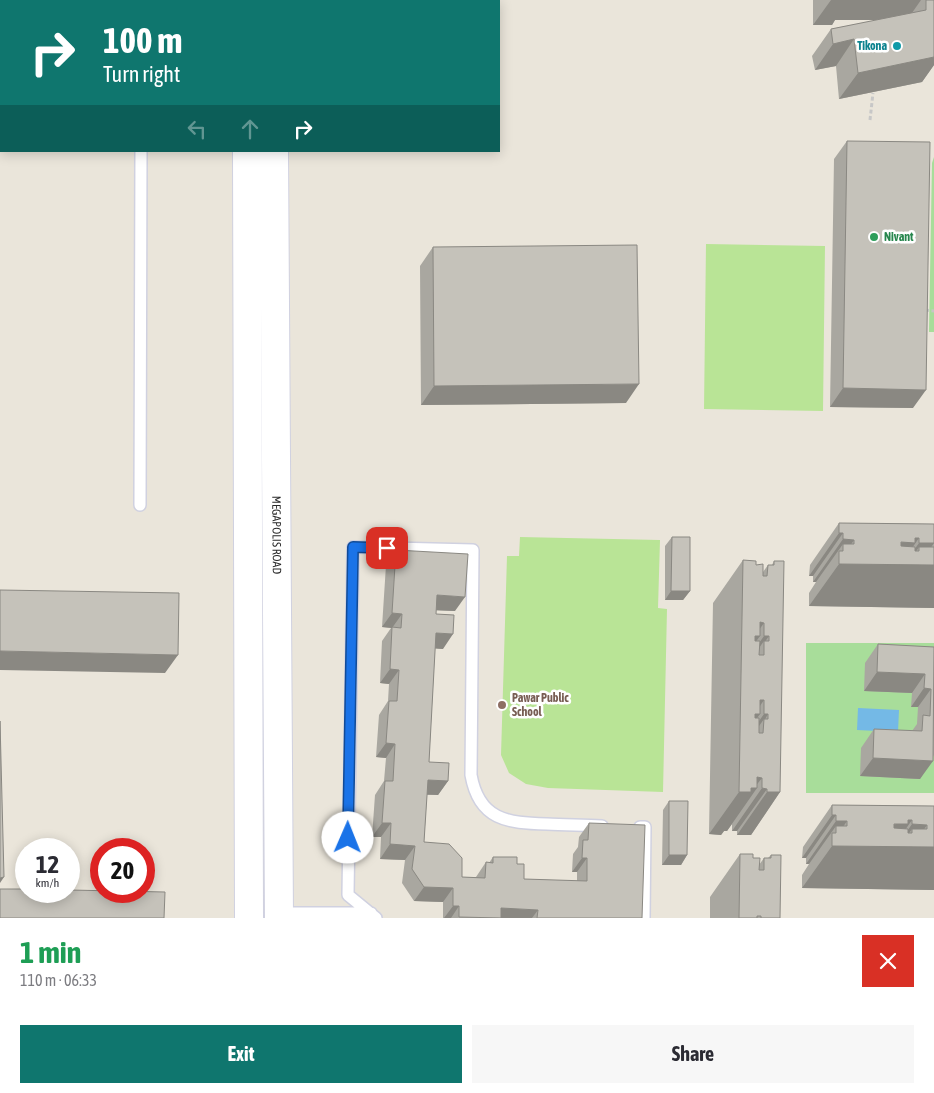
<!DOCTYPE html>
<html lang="en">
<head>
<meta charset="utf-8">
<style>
  body { margin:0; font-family:"Asap Condensed",sans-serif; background:#f7f7f7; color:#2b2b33; height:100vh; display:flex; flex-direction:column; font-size:19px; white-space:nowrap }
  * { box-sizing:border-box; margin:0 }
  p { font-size:16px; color:#7c7c81 }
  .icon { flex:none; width:28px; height:28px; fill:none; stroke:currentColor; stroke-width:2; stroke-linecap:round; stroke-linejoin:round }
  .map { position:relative; height:918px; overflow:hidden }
  .panel { display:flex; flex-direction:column; background:#fff; flex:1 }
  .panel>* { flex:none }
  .top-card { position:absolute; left:0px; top:0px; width:500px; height:152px; box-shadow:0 2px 12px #0003; background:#0f766e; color:#fff; overflow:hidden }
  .speed { position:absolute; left:15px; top:838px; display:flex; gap:10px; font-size:25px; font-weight:700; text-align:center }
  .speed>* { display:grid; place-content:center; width:65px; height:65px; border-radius:50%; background:#fff; box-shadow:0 2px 12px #0003; line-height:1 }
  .speed small { font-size:12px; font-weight:400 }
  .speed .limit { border:8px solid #d22; background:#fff; color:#111 }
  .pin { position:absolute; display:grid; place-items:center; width:42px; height:42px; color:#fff; margin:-21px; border-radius:10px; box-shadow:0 2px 8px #0006 }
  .me { position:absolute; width:55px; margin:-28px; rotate:1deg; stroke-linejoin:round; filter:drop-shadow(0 0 4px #0008) }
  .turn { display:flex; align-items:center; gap:18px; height:105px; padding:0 20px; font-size:22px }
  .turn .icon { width:65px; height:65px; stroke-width:2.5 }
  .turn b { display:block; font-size:35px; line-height:42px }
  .lanes { display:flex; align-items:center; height:48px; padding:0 20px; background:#0003; justify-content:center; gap:25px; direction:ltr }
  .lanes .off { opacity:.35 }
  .round { display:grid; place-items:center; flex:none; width:52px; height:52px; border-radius:0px; background:#f7f7f7 }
  .overview { display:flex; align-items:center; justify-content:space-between; height:85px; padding:0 20px }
  h1 { font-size:30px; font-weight:700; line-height:38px; color:#1e9e55 }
  .button { display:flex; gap:10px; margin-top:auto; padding:10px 20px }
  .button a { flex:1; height:58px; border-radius:0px; background:#0f766e; color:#fff; font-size:20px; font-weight:700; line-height:58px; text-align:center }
  .button a+a { background:#f7f7f7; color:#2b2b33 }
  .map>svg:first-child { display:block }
  .green { fill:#a8dd9a }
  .pitch { fill:#b9e496 }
  .water { fill:#74b9e6 }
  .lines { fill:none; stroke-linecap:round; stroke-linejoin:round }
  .lane-casing { stroke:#d0d1e0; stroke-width:14 }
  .secondary-casing { stroke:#d0d1e0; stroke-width:30 }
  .path { stroke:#c7c7c7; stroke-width:3; stroke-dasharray:4 2.5; stroke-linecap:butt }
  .lane { stroke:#fff; stroke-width:11 }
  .secondary { stroke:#fff; stroke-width:28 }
  .wall { fill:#a9a7a0 }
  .shaded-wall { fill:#8a8882; fill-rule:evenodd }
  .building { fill:#c5c2ba; stroke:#8a8882; fill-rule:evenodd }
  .route-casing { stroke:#114b97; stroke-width:12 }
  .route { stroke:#1a73e8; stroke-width:9 }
  .culture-dot { fill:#0f9aa8; stroke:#fff; stroke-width:2 }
  .leisure-dot { fill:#2e9e5b; stroke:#fff; stroke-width:2 }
  .education-dot { fill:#8d6e63; stroke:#fff; stroke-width:2 }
  .labels { text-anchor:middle; stroke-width:5; stroke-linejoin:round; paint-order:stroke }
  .culture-label { font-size:12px; font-weight:bold; fill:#0d838f; stroke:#fff; text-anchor:end }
  .leisure-label { font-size:12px; font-weight:bold; fill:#27864d; stroke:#fff; text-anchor:start }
  .street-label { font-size:12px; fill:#282828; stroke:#fff }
  .education-label { font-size:12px; font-weight:bold; fill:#785e54; stroke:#fff; text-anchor:start }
</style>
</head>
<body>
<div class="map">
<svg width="934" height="918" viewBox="0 0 934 918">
  <rect width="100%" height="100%" fill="#eae5da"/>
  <path class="green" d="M934,157v175h-5l3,-169z
    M806,643h128v150h-128z"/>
  <path class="pitch" d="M706,244l119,2 -2,165 -119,-2z
    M520,537l140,3 -2,68 9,1 -4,183 -115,-4 -22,-4 -17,-11 -8,-18 6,-199h12z"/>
  <path class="water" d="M858,708l41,2 -1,22 -41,-2z"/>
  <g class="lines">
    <g class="lane-casing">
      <path id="lane" d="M140,505l1,-354
        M640,827h5l-1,91
        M279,913h92
        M376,918l-28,-23 5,-348 120,3 -2,225c8,45 36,48 76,49 18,1 36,1 55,2"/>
    </g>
    <g class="secondary-casing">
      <g id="secondary">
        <path d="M246,0v1"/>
        <path d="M273,0v1"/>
        <path d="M247,151l2,767"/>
        <path id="s1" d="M274,151l5,767"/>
      </g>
    </g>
    <path class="path" d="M870,120l3,-27
      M925,310l9,1"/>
    <use href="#lane" class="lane"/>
    <use href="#secondary" class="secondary"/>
  </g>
  <path class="wall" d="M813,0h121v65l-12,17 -83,17 -3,-33 -21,4 -3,-14 19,-27 47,-9h-43l-3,5h-19z
    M847,141l66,267 -83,-1 4,-248z
    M433,247l193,156 -205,2 -1,-139z
    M839,523l95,1v84l-125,-2v-13l7,-11h-3v-6h-4l1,-11z
    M672,537l18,54 -7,9h-18v-54z
    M396,550l59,61 -19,-1v4l7,35 -8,-1 -6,114 19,19 -10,14h-11l-3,47 38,35h14l10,-15 3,1 4,-6 24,7 7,15 53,2v-9h-5l1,-18 5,-7 1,-10 10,-14 53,95h-199v-16l-29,-1 -12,-18 3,-23 -25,-1 1,-22h-9l3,-42 9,-14 2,-23 -10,-1 3,-42 9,-14 1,-17 -9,-1 2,-42 9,-13 -9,-1 4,-62z
    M743,560l13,5 7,7 5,-7h4l2,-4 6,231 -29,43h-14v-4h-5v-7l-5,7h-3l-3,4 -12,-1 4,-231z
    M878,644l56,3v108l-14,24 -60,-3 1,-28 13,-19 38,2 5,-7 1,-17h-7l1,-14 -48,-2 1,-28z
    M669,801l18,54 -6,10h-19l1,-55z
    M832,805l102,1v84l-132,-2v-13l7,-11h-3v-6h-4l1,-11z
    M740,854l13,4 6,7 5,-7h4l3,-3 9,63h-70v-21z"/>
  <path class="shaded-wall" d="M831,0h90l-14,20h-72l-3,5h-19z
    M854,39l-18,27 -21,4 18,-26z
    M934,57v8l-12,17 -83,17 19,-26z
    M639,384l-13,19 -205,2 13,-19z
    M843,388l83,2 -13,18 -83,-1z
    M839,533h4l-30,43h-4z
    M915,538h4l-18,26h3l15,-21h15l-15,22h15v43l-125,-2 30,-42zM919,547v4l-12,14z
    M843,539l11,1 -15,22 4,-11v-7l-27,38h-3z
    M671,591h19l-7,9h-18z
    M437,595l28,2 -10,14 -28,-1z
    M392,613l10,1 -10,14 -10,-1z
    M760,622l4,1 -23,32z
    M436,633l17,1 -10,15 -17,-1z
    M755,636h5l-19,26z
    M764,636h5l-5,7v-2l-23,32v-4z
    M0,651l178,4 -13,18 -165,-3z
    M390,669l9,1 -10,14 -9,-1z
    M877,672l48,2 -13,19 -48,-2z
    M924,688l7,1 -13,18h-7z
    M760,700h4l-24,35z
    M755,714h5l-20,28z
    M764,714h4l-4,7v-2l-24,34v-5z
    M386,743l9,1 -9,14 -10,-1z
    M873,758l60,3 -13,18 -60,-3z
    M757,777l5,1 -8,10h3l-30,43h-3l-3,4 -12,-1 30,-42z
    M428,780l20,1 -10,14 -20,-1z
    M762,788l5,1 -30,42h-5z
    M767,792h13l-29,43h-14z
    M832,815h4l-30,43h-4z
    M908,820h4l-18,26h3l15,-22 15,1 -15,22h22v43l-132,-2 30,-42zM912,829v4l-12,13z
    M836,821h11l-15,22 4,-10v-7l-27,38h-3z
    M382,823h9l-10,14h-9z
    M390,844l25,2 -10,14 -25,-1z
    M669,855h18l-6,10h-19z
    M582,858h5l-10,14h-5z
    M4,877l-4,6v-5z
    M424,887l29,1 -10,14 -29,-1z
    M453,906h6l-8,12h-7z
    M501,908l37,2 -6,8h-38z"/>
  <path class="building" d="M926,0h8v57l-76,16 -4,-34 -21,5 -2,-15 95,-19z
    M847,141l83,1 -4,248 -83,-2z
    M637,245l2,139 -205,2 -1,-139z
    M839,523l95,1v19h-15v-5h-4v5l-14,-1v4l14,1v4h4v-4h15v18l-95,-1v-13h4v-7h11v-4l-11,-1v-6h-4z
    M672,537h18v54h-19z
    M396,550l72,4 -3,43 -28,-2 -1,19 18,1 -1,19 -17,-1 -7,129 20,1 -1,18 -20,-1 -4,62 25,2 13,14v19l23,1 1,-16 7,1v-6h24v7h7v15l63,2v-23h-5l1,-18h5l1,-17 56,2 -3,93h-105l1,-8 -37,-2v10l-42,-1v-11h-6v-18l-29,-1 -12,-18 3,-23 -25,-2 1,-21h-9l3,-42h8l2,-37 -9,-1 3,-42h8l2,-31 -9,-1 2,-42 9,1 1,-14 -10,-1z
    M743,560l13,1v4l7,-1v12h4l1,-11h6v-4h10l-4,231h-13v-3l-5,-1v-10l-5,-1v11h-6v4h-12zM760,622l4,1v13h5v5h-5v14h-5l1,-14h-5v-5h5zM760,700h4v14h4v5h-4l-1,14h-4v-15h-4v-4h5z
    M0,590l179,3 -1,62 -178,-4z
    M878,644l56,3 -1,114 -60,-3 1,-29 48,2 1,-16 7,1 1,-27 -7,-1 1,-14 -48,-2z
    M0,721l4,156 -4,1z
    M669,801h19l-1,54h-18z
    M832,805l102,1v41l-102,-1v-13h4v-7h11v-5h-11v-6h-4zM908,820h4v4l15,1v4h-15v4h-4v-4l-14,-1v-4h14z
    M740,854h13v4h7l-1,12h5v-12h7v-3h10l-1,63h-19v-2h-4v2h-18z
    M0,889h26v2h43v-1l96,2 -1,26h-164z"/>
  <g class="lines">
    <g class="route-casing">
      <path id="route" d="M348,838l5,-291 34,1"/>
    </g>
    <use href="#route" class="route"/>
  </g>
  <circle class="culture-dot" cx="897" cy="46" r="5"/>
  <circle class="leisure-dot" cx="874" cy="237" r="5"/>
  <circle class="education-dot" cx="502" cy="705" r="5"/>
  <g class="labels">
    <g class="culture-label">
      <text x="887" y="50">Tikona</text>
    </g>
    <g class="leisure-label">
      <text x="884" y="241">Nivant</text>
    </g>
    <g class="street-label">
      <text dy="4" stroke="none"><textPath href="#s1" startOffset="384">MEGAPOLIS ROAD</textPath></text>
    </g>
    <g class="education-label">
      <text x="512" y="702">Pawar Public<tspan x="512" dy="14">School</tspan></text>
    </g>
  </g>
</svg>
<div class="speed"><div>12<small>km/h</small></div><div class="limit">20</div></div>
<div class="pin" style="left:387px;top:548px;background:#d93025"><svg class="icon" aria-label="arrive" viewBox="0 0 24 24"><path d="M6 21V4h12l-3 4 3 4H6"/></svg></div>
<svg class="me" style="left:348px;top:838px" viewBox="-20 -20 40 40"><circle r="19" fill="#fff"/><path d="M0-13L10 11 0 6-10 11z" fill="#1a73e8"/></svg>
<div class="top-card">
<div class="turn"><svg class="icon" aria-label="right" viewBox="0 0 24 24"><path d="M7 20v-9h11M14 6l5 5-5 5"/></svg><div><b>100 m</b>Turn right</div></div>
<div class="lanes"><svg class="icon off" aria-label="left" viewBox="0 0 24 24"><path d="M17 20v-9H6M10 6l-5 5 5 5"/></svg><svg class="icon off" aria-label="ahead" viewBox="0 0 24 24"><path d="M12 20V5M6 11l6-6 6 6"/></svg><svg class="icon" aria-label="right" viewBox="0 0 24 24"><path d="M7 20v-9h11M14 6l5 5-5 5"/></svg></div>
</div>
</div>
<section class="panel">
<div class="overview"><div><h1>1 min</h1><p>110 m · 06:33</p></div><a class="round" style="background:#d93025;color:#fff"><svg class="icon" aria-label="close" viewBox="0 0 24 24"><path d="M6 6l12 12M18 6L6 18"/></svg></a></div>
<div class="button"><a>Exit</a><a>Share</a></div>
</section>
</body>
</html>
